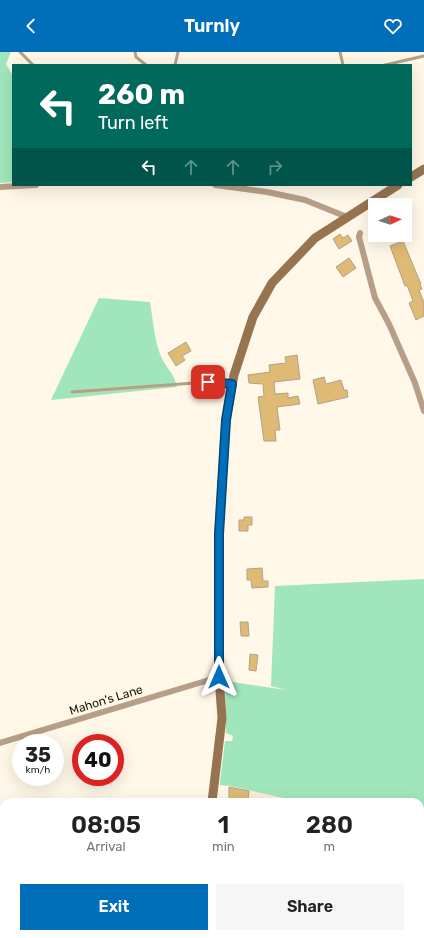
<!DOCTYPE html>
<html lang="en">
<head>
<meta charset="utf-8">
<style>
  body { margin:0; font-family:Rubik,sans-serif; background:#f6f6f6; color:#222; height:100vh; display:flex; flex-direction:column; font-size:15px; white-space:nowrap }
  * { box-sizing:border-box; margin:0 }
  p { font-size:13px; color:#767676 }
  .icon { flex:none; width:22px; height:22px; fill:none; stroke:currentColor; stroke-width:2; stroke-linecap:round; stroke-linejoin:round }
  .map { position:relative; flex:1; overflow:hidden }
  .sheet { position:absolute; left:0px; top:746px; width:424px; height:140px; display:flex; flex-direction:column; background:#fff; border-radius:12px 12px 0 0; box-shadow:0 4px 16px #0002 }
  .sheet>* { flex:none }
  .banner { position:absolute; left:12px; top:12px; width:400px; height:122px; border-radius:0px; box-shadow:0 4px 16px #0002; background:#00695c; color:#fff; overflow:hidden }
  .needle { width:26px; rotate:87deg }
  .controls { position:absolute; left:368px; top:146px; display:grid; gap:8px }
  .controls a { display:grid; place-items:center; width:44px; height:44px; border-radius:0px; background:#fff; box-shadow:0 4px 16px #0002; font-size:20px }
  .speed { position:absolute; left:12px; top:682px; display:flex; gap:8px; font-size:20px; font-weight:700; text-align:center }
  .speed>* { display:grid; place-content:center; width:52px; height:52px; border-radius:50%; background:#fff; box-shadow:0 4px 16px #0002; line-height:1 }
  .speed small { font-size:10px; font-weight:400 }
  .speed .limit { border:6px solid #d22; background:#fff; color:#111 }
  .pin { position:absolute; display:grid; place-items:center; width:34px; height:34px; color:#fff; margin:-17px; border-radius:8px; box-shadow:0 2px 6px #0006 }
  .me { position:absolute; width:44px; margin:-22px; rotate:0deg; stroke-linejoin:round; filter:drop-shadow(0 0 3px #0008) }
  .turn { display:flex; align-items:center; gap:14px; height:84px; padding:0 20px; font-size:18px }
  .turn .icon { width:52px; height:52px; stroke-width:2.5 }
  .turn b { display:block; font-size:28px; line-height:34px }
  .lanes { display:flex; align-items:center; height:38px; padding:0 20px; background:#0003; justify-content:center; gap:20px; direction:ltr }
  .lanes .off { opacity:.35 }
  .eta { display:flex; justify-content:space-evenly; align-items:center; height:68px; text-align:center }
  .eta b { font-size:24px; font-weight:600; line-height:28px }
  .primary-button { display:flex; gap:8px; margin-top:auto; padding:8px 20px }
  .primary-button a { flex:1; height:46px; border-radius:0px; background:#006eb9; color:#fff; font-size:16px; font-weight:600; line-height:46px; text-align:center }
  .primary-button a+a { background:#f6f6f6; color:#222 }
  header { display:flex; justify-content:space-between; align-items:center; height:52px; padding:0 20px; background:#006eb9; color:#fff; font-size:18px; font-weight:600 }
  .map>svg:first-child { display:block }
  .commercial { fill:#fcebd9 }
  .green { fill:#a1e6bb }
  .building { fill:#deba74; stroke:#afa28b }
  .lines { fill:none; stroke-linecap:round; stroke-linejoin:round }
  .lane { stroke:#b79f87; stroke-width:3 }
  .street { stroke:#b79f87; stroke-width:6 }
  .secondary { stroke:#967450; stroke-width:9 }
  .route-casing { stroke:#004878; stroke-width:10 }
  .route { stroke:#006eb9; stroke-width:7 }
  .labels { text-anchor:middle; stroke-width:3; stroke-linejoin:round; paint-order:stroke }
  .street-label { font-size:12px; fill:#1c180f; stroke:#fff7e8 }
</style>
</head>
<body>
<header><svg class="icon" aria-label="back" viewBox="0 0 24 24"><path d="M15 5l-7 7 7 7"/></svg>Turnly<svg class="icon" aria-label="heart" viewBox="0 0 24 24"><path d="M12 20l-8-8c-3-5 5-10 8-4 3-6 11-1 8 4z"/></svg></header>
<div class="map">
<svg width="424" height="886" viewBox="0 0 424 886">
  <rect width="100%" height="100%" fill="#fff7e8"/>
  <path class="commercial" d="M249,738l52,12h-53z"/>
  <path class="green" d="M0,0h11l-5,12 7,12v106l-13,1z
    M99,246l51,4c3,17 4,36 10,52 4,12 15,20 17,33l-126,13z
    M424,527v300l-4,7v-84h-119l-71,-16 -10,-1v-4l5,-40h7l1,-5 -7,-3 -1,-52 61,9 -15,-4 4,-100z
    M424,834v52h-201l-1,-4h198v-42z"/>
  <path class="building" d="M340,182l3,4 5,-3 4,6 -13,8 -6,-10z
    M403,189l18,43 -1,1 2,4 -3,1 5,12v14l-8,4 -7,-17 4,-2 -6,-16 -2,1 -15,-40z
    M349,206l7,10 -13,9 -7,-10z
    M186,290l5,9 -9,5 3,4 -9,6 -8,-13z
    M297,303l3,24 -26,3 1,12 13,-1v5l10,-2 2,8 -23,3 3,23h-5l1,11h-12l-6,-44 6,-1 -1,-12 -14,-1 -1,-8 22,-3 -1,-7 17,-2 -1,-6z
    M324,325l2,7 15,-4 3,10h3l1,7 -30,7 -5,-24z
    M244,465h8v8h-4v6h-9v-11h5z
    M262,516l1,13h5v6l-16,1 -1,-8h-4v-11z
    M240,570h8l1,14h-8z
    M250,602l8,1 -2,16 -7,-1z
    M229,735l20,4 -1,9 -11,-1v3h-8z"/>
  <g class="lines">
    <path class="lane" d="M20,0l13,13
      M135,0l1,5 10,8
      M340,0l3,13
      M175,13l3,-13
      M385,13l39,-9
      M72,340l136,-10 24,2"/>
    <path class="street" d="M215,133l52,7 38,8 42,17
      M0,135l36,-2
      M360,181l-1,4 16,61 14,26 26,59 9,28
      M0,691l219,-66"/>
    <path class="secondary" d="M411,125l13,-8
      M212,750l10,-84 -3,-41v-143l7,-114 8,-45 19,-58 19,-34 43,-45 83,-53
      M219,882v4"/>
  </g>
  <g class="lines">
    <g class="route-casing">
      <path id="route" d="M208,330l24,2 -6,36 -7,114v143"/>
    </g>
    <use href="#route" class="route"/>
  </g>
  <g class="labels">
    <g class="street-label">
      <text transform="translate(106 648) rotate(-17)" y="4">Mahon's Lane</text>
    </g>
  </g>
</svg>
<div class="controls">
<a><svg class="needle" viewBox="-14 -14 28 28"><path d="M0-13l5 13h-10z" fill="#e53935"/><path d="M0 13l5-13h-10z" fill="#767676"/></svg></a>
</div>
<div class="speed"><div>35<small>km/h</small></div><div class="limit">40</div></div>
<div class="pin" style="left:208px;top:330px;background:#d93025"><svg class="icon" aria-label="arrive" viewBox="0 0 24 24"><path d="M6 21V4h12l-3 4 3 4H6"/></svg></div>
<svg class="me" style="left:219px;top:625px" viewBox="-20 -20 40 40"><path d="M0-17L14 15 0 8-14 15z" fill="#006eb9" stroke="#fff" stroke-width="4"/></svg>
<div class="banner">
<div class="turn"><svg class="icon" aria-label="left" viewBox="0 0 24 24"><path d="M17 20v-9H6M10 6l-5 5 5 5"/></svg><div><b>260 m</b>Turn left</div></div>
<div class="lanes"><svg class="icon" aria-label="left" viewBox="0 0 24 24"><path d="M17 20v-9H6M10 6l-5 5 5 5"/></svg><svg class="icon off" aria-label="ahead" viewBox="0 0 24 24"><path d="M12 20V5M6 11l6-6 6 6"/></svg><svg class="icon off" aria-label="ahead" viewBox="0 0 24 24"><path d="M12 20V5M6 11l6-6 6 6"/></svg><svg class="icon off" aria-label="right" viewBox="0 0 24 24"><path d="M7 20v-9h11M14 6l5 5-5 5"/></svg></div>
</div>
<section class="sheet">
<div class="eta">
<div><b>08:05</b><p>Arrival</p></div>
<div><b>1</b><p>min</p></div>
<div><b>280</b><p>m</p></div>
</div>
<div class="primary-button"><a>Exit</a><a>Share</a></div>
</section>
</div>
</body>
</html>
